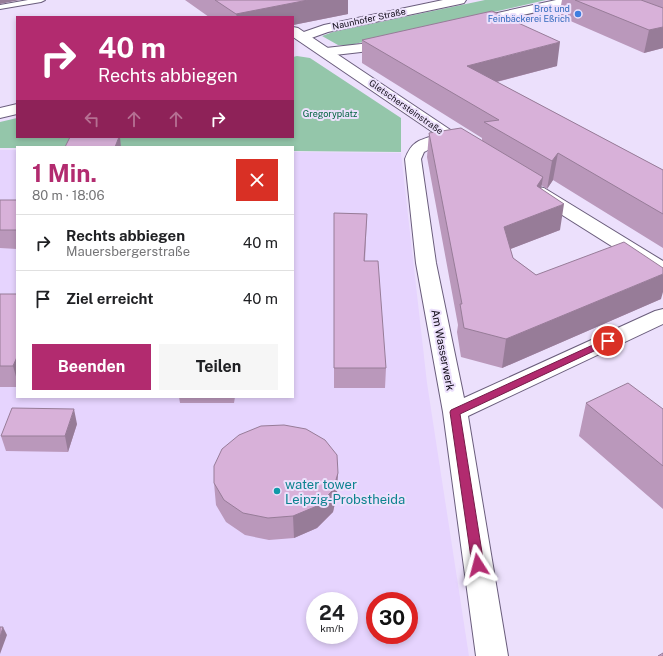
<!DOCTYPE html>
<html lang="de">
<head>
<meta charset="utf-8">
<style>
  body { margin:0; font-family:"Public Sans",sans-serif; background:#f6f6f6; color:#202124; height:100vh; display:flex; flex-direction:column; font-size:15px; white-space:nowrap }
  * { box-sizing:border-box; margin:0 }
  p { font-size:13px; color:#757577 }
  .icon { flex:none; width:22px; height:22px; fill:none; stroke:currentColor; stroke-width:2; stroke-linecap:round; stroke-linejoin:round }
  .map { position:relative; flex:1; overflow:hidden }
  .side { position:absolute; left:16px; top:146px; width:278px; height:252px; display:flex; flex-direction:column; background:#fff; border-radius:0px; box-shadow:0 2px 6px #0003 }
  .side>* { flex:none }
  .guide { position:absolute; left:16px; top:16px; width:278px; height:122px; border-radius:0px; box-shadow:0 2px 6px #0003; background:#b22b6f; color:#fff; overflow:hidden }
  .speed { position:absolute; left:306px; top:592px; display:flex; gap:8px; font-size:20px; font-weight:700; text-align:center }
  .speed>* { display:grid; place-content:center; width:52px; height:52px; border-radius:50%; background:#fff; box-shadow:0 2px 6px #0003; line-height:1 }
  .speed small { font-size:10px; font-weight:400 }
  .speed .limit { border:6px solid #d22; background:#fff; color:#111 }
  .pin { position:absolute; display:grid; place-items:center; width:34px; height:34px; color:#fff; margin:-17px; border:2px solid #fff; border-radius:50%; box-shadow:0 1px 4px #0007 }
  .me { position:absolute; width:44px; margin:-22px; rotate:351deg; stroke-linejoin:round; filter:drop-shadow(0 0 3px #0008) }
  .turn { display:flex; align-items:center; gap:14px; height:84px; padding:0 16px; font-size:18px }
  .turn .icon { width:52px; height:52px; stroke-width:2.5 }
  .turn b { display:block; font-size:28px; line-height:34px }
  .lanes { display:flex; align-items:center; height:38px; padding:0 16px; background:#0003; justify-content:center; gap:20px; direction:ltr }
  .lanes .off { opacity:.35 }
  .round { display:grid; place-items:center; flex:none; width:42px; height:42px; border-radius:0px; background:#f6f6f6 }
  .summary { display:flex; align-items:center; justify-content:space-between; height:68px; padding:0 16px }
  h1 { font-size:24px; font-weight:700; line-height:30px; color:#b22b6f }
  .button { display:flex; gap:8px; margin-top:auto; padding:8px 16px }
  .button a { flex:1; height:46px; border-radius:0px; background:#b22b6f; color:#fff; font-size:16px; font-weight:700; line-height:46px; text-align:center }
  .button a+a { background:#f6f6f6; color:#202124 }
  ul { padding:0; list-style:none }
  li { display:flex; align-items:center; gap:12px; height:56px; padding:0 16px; border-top:1px solid #e0e0e0 }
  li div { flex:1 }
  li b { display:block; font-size:15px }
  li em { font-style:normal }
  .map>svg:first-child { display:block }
  .built { fill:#e6d4fe; fill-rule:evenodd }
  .green { fill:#94c6aa }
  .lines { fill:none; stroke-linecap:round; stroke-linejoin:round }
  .service-casing { stroke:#6a5d7c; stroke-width:2 }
  .minor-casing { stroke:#6a5d7c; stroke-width:2 }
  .tertiary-casing { stroke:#6a5d7c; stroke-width:2 }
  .service { fill:#fff; fill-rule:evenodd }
  .minor { fill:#fff; fill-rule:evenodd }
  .tertiary { fill:#fff; fill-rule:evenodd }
  .wall { fill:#ba98bb }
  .shaded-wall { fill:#977c98 }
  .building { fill:#d8b1d9; stroke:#977c98 }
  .route { fill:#b22b6f; stroke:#741c48 }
  .shop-dot { fill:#3f7fe0; stroke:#ece0fc; stroke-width:1.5 }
  .culture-dot { fill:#0f9aa8; stroke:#ece0fc; stroke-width:1.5 }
  .labels { text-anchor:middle; stroke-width:4; stroke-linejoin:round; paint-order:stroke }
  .far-shop-label { font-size:9px; fill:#366cbe; stroke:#ece0fc; text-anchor:end }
  .far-street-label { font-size:9px; fill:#100b17; stroke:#ece0fc }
  .far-park-label { font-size:9px; fill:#00633f; stroke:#ece0fc }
  .street-label { font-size:11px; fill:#100b17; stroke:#ece0fc }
  .near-culture-label { font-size:13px; fill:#0d838f; stroke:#ece0fc; text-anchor:start }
</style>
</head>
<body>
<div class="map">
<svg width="663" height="656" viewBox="0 0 663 656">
  <rect width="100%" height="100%" fill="#ece0fc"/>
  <path class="built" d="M0,150h17v247h276v-245l108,1 26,230 42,273h-469zM315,601h34v34h-34zM375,601h34v34h-34z"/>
  <path class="green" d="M485,0h61l-196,45h-12l-16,-9 11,-4z
    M297,56l13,2 91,60v34l-108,-1v-4l-293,1v-26l17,-4v19h276v-80z"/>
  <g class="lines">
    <g class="service-casing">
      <path id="service" d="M28,0h17l-4,2 -41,7v-4z"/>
    </g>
    <g class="minor-casing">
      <path id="minor" d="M293,27l5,1 166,111 2,3 -2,3c-8,2 -9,0 -16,-2 -6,-2 -18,6 -24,9l-3,7 15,104 28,135 191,-87 8,-2v15l-195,92 40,240h-32l-33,-244 -27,-149 -11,-104c7,-18 14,-19 32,-24l-144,-98z
        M538,187l6,1 119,73v15l-7,-2 -124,-78 -3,-4 3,-4z"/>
    </g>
    <g class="tertiary-casing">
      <path id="tertiary" d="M443,0h23l-2,3 -4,1 -132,28 -25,9 -5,-1 -1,-3 1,-3 26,-9z
        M556,0h22l-2,3 -4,1 -98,22 -4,-1 -2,-3 2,-3z
        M392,37l5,1 2,3 -2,3 -36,8 -35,4 -5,-1 -2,-3 2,-3 5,-1 35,-4z
        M17,104v10l-17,4v-10z"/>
    </g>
    <use href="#service" class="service"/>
    <use href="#minor" class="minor"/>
    <use href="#tertiary" class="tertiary"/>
  </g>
  <path class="wall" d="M185,0h163v14l-55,11v-8h-84z
    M562,0h101v48l-19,5 -85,-37z
    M362,40l195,26 -60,16 166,88v78l-110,-68 -6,9 -6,-4v3l19,42 -50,19 3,9 23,17 125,24 -159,69 -41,-11 -4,-25 1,-7 -31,-168 2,-24 53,8v-3l-120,-75z
    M0,200h17v49l-17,-1z
    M334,213l33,1 -2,47 21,107 -1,20h-51z
    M0,294h17v93h-17z
    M179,397h56l-1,6h-54z
    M586,403l77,6v100l-84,-73z
    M77,424l-9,28 -62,-1 -5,-15z
    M214,483l123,11 -4,18 -16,16 -23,10 -25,2 -24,-5 -19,-13 -10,-17z"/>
  <path class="shaded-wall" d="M0,0h20l-20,4z
    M308,0h40v14l-55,11v-8h-56l-1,-3z
    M663,27v21l-19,5 5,-23z
    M560,42l-3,24 -93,24 3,-24z
    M119,137h1l1,10h-6z
    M558,153l-5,27 -6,9 5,-28z
    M543,177l-4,25 -2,-16z
    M564,204l-4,26 -60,23 4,-26z
    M663,274v18l-2,7 -159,69 4,-29z
    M17,357v23l-4,-14z
    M74,409l3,15 -9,28 -3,-16z
    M338,473l-1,21 -4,18 -16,16 -23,10 -1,-22z
    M3,627l4,8 -7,19v-17z"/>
  <path class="building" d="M215,0h93l-72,14z
    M575,0h66l22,8v19l-14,3z
    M492,11l68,31 -93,24 196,104v44l-105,-61 -6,8 -68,-39 15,-2 -137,-80z
    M461,128l82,49 -6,9 27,18 -60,23 9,31 23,17 88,-33 39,26v6l-157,65 -42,-11 -4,-24h2l-33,-171z
    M70,137h49l-4,10h-50z
    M0,200h17v30h-17z
    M334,213l33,1 -3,47h14l8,107h-52z
    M0,294h17v63l-4,9h-13z
    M628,383l35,26v57l-77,-63z
    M12,408l62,1 -9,27h-64z
    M284,425l22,4 19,11 12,15 1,18 -5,17 -16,16 -24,10 -25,2 -25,-5 -19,-13 -10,-17v-17l8,-17 17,-14 22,-9z
    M0,627h3l-3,10z
    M663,653v3h-5z"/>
  <path class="route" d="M608,338l3,1 1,2 -1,2 -151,71 24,151 -2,3 -4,2 -4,-2 -2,-3 -22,-153 1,-2z"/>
  <circle class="shop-dot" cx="578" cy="14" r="4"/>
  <circle class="culture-dot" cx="277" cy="491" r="4"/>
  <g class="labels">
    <g class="far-shop-label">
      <text x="570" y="12">Brot und<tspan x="570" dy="10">Feinbäckerei Eßrich</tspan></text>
    </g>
    <g class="far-street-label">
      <text transform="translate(369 19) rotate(-12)" y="3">Naunhofer Straße</text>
      <text transform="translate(406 107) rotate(35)" y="3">Gletschersteinstraße</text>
    </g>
    <g class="far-park-label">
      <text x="330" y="117">Gregoryplatz</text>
    </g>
    <g class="street-label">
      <text transform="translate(443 350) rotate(79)" y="4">Am Wasserwerk</text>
    </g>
    <g class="near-culture-label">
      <text x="285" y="489">water tower<tspan x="285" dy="15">Leipzig-Probstheida</tspan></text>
    </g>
  </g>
</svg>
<div class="speed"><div>24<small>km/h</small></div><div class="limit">30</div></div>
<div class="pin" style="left:608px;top:341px;background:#d93025"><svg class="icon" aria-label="arrive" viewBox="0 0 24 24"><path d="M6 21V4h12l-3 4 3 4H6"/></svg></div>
<svg class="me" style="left:478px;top:565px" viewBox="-20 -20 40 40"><path d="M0-17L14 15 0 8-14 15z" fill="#b22b6f" stroke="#fff" stroke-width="4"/></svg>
<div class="guide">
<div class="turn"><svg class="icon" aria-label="right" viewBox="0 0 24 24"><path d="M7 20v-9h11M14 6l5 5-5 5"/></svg><div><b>40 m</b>Rechts abbiegen</div></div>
<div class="lanes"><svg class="icon off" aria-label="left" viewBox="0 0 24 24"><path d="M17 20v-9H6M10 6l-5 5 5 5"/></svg><svg class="icon off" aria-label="ahead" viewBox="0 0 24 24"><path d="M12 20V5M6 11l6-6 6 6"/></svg><svg class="icon off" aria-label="ahead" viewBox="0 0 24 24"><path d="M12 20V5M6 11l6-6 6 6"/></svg><svg class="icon" aria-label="right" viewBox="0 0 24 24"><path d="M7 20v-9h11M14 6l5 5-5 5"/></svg></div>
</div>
<section class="side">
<div class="summary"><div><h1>1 Min.</h1><p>80 m · 18:06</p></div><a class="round" style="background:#d93025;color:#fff"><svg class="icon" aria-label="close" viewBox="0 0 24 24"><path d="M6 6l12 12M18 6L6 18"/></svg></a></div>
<ul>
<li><svg class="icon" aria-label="right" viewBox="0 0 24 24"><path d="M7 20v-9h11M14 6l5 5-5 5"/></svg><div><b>Rechts abbiegen</b><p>Mauersbergerstraße</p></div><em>40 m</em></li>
<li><svg class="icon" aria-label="arrive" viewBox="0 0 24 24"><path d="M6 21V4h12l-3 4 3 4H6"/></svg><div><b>Ziel erreicht</b></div><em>40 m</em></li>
</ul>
<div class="button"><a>Beenden</a><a>Teilen</a></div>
</section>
</div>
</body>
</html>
